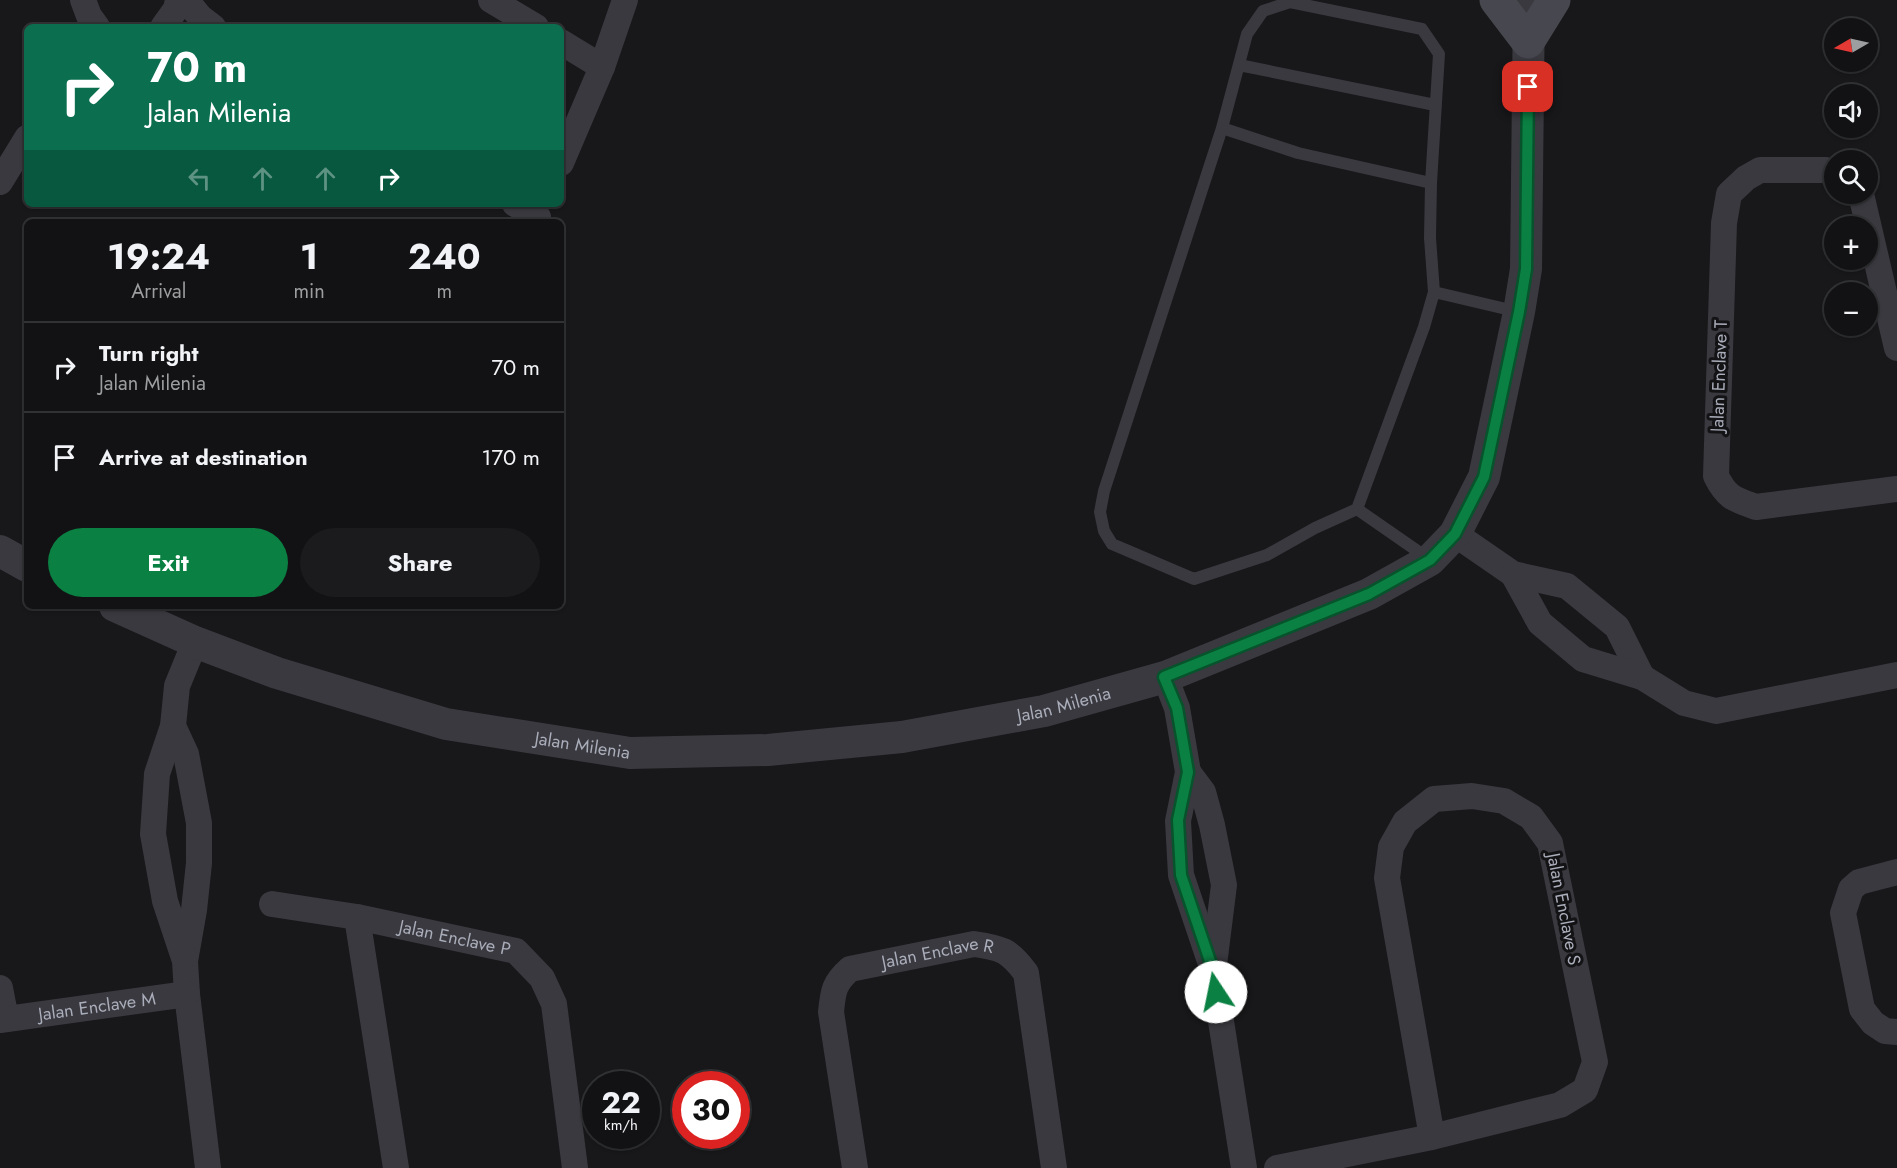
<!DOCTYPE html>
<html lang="en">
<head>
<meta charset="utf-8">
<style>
  body { margin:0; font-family:Jost,sans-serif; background:#1b1b1d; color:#f1f3f6; height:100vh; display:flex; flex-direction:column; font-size:22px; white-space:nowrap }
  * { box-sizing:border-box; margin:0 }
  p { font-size:20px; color:#9c9ea0 }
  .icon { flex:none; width:33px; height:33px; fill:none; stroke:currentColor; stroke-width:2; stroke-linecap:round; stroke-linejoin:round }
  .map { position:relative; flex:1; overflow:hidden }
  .sheet { position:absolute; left:24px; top:219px; width:540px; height:390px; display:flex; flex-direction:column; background:#121214; border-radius:9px; box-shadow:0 2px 4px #0004,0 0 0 2px #313234 }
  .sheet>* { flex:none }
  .hud { position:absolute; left:24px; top:24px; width:540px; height:183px; border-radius:9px; box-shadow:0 2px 4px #0004,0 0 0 2px #313234; background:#0b6e4f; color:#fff; overflow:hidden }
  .needle { width:39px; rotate:261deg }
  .fabs { position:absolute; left:1824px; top:18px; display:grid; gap:12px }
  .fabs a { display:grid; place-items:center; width:54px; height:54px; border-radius:50%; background:#121214; box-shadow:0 2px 4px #0004,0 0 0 2px #313234; font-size:30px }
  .speed { position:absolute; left:582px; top:1071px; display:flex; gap:12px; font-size:30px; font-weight:700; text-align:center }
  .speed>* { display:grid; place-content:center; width:78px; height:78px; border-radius:50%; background:#121214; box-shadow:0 2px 4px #0004,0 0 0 2px #313234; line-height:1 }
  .speed small { font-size:15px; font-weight:400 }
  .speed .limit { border:9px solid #d22; background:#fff; color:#111 }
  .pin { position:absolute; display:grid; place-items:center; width:51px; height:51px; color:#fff; margin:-26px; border-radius:12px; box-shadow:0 3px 9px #0006 }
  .me { position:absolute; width:66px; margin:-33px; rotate:349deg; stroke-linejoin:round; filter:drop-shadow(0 0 4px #0008) }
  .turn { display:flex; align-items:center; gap:21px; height:126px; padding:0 24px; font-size:27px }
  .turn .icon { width:78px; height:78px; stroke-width:2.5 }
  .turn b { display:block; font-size:42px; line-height:51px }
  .lanes { display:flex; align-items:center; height:57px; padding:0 24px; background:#0003; justify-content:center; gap:30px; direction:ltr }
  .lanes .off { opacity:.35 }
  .eta { display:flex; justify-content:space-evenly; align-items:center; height:102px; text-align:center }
  .eta b { font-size:36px; font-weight:700; line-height:42px }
  .button { display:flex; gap:12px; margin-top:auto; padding:12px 24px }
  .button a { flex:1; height:69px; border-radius:36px; background:#0b8043; color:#fff; font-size:24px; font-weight:700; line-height:69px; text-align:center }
  .button a+a { background:#1b1b1d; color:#f1f3f6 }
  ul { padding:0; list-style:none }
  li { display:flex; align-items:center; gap:18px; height:90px; padding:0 24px; border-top:2px solid #313234 }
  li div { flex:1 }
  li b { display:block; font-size:22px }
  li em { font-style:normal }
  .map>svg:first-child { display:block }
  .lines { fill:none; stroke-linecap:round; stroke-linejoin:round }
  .service { stroke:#39393f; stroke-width:12 }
  .minor { stroke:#39393f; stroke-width:26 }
  .tertiary { stroke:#39393f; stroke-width:32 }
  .secondary { stroke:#47484f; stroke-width:33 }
  .route-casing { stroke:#07532c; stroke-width:15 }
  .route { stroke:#0b8043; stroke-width:10 }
  .labels { text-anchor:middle; stroke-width:6; stroke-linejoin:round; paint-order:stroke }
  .street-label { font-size:18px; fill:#aaadba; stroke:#131315 }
</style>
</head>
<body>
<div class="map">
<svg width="1897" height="1168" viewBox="0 0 1897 1168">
  <rect width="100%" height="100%" fill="#18181a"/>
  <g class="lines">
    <path class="service" d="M1239,65l196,40
      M1222,128l-118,363 -4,21 4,19 8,13 82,35 73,-24 48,-27 42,-19
      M1431,183l-133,-30 -76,-25 25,-94 16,-23 27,-9 132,27 17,25 -8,129 -1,55 4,54
      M1429,559l-72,-50 67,-182 10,-35 85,20"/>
    <g class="minor">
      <path d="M83,0l6,16 8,11"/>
      <path d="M186,0l14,17 13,10"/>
      <path d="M491,0l45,27"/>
      <path d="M163,27l13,-18 2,-9"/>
      <path d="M561,42l41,25"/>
      <path d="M561,163l41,-96 23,-67"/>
      <path d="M1834,173l-8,-3h-66l-14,8 -17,16 -5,29 -8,253c11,22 18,23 40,31l141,-18"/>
      <path d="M0,182l27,-44"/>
      <path d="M1861,194l36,154"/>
      <path d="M515,204l23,13"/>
      <path d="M1455,534l58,40 54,12 50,41 25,50"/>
      <path d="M1513,574l27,49 43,36 59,18 42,26 32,8 181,-36"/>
      <path d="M1165,677l12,31 11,64 -10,49 3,54 32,95 31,198"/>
      <path d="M173,726l13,28 13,69v40l-5,47 -9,51 2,33 21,174"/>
      <path d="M1188,772l15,20 9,33 12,60 -10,80"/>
      <path d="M1897,872l-38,10 -8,7 -8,24 19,96 11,14 12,8 12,1"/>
      <path id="s1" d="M272,904l85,13 159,34 26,27 12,26 21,164"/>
      <path d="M357,917l39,251"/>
      <path d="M184,958l-19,-57 -12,-67 4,-60 16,-48 4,-40 18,-44"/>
      <path d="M0,988l6,31"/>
      <path id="s2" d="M0,1020l187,-26"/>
      <path id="s3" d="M855,1168l-24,-156c2,-21 3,-29 19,-43l124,-25c28,4 35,6 52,29l28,195"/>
      <path d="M1277,1168l155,-31 128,-32 25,-15 10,-28 -45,-219 -19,-26 -27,-16 -32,-5 -38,3 -29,23 -14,25 -4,31 45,259"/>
    </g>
    <g class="tertiary">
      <path d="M0,551l27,15"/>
      <path id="s4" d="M115,606l80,36 82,31 169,51 184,29 138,-3 134,-13 142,-26 121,-34 204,-83 61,-34 25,-26 29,-57 35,-165 7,-43 3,-269"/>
    </g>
    <path class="secondary" d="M1496,0l32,42 26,-42"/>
  </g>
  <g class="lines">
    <g class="route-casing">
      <path id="route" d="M1216,992l-3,-22 -32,-95 -3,-55 10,-48 -11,-64 -13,-31 205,-83 61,-34 25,-26 29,-57 35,-165 7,-43 2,-182"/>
    </g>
    <use href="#route" class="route"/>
  </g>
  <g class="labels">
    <g class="street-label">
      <text transform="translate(1719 376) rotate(-88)" y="6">Jalan Enclave T</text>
      <text dy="6" stroke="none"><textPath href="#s4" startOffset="976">Jalan Milenia</textPath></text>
      <text dy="6" stroke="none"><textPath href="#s4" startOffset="490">Jalan Milenia</textPath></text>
      <text transform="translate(1564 909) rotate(79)" y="6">Jalan Enclave S</text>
      <text dy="6" stroke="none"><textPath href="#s1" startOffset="186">Jalan Enclave P</textPath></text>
      <text dy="6" stroke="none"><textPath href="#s3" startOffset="296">Jalan Enclave R</textPath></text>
      <text dy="6" stroke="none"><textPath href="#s2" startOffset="98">Jalan Enclave M</textPath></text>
    </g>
  </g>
</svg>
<div class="fabs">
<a><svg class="needle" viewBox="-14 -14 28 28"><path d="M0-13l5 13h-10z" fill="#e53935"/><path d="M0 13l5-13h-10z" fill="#9c9ea0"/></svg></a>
<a><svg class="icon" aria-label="sound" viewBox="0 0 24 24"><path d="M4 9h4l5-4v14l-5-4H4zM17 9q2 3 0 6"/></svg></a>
<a><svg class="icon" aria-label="search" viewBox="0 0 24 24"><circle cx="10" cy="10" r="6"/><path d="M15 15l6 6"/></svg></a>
<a>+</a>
<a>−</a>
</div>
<div class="speed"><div>22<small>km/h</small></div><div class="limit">30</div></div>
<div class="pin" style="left:1528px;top:87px;background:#d93025"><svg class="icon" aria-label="arrive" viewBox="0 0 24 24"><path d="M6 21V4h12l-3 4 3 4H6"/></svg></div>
<svg class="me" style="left:1216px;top:992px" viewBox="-20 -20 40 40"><circle r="19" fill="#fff"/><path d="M0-13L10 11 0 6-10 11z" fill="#0b8043"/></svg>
<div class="hud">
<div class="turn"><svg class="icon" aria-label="right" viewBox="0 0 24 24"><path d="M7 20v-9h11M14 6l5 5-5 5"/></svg><div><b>70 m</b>Jalan Milenia</div></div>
<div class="lanes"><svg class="icon off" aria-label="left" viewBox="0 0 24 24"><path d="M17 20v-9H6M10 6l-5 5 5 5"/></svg><svg class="icon off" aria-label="ahead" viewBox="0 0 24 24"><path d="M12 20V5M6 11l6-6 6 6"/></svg><svg class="icon off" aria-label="ahead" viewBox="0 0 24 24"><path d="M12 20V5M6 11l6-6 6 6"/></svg><svg class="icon" aria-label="right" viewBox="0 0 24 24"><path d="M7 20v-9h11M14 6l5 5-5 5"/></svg></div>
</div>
<section class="sheet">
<div class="eta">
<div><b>19:24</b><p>Arrival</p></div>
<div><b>1</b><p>min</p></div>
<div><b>240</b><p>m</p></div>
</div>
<ul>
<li><svg class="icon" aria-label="right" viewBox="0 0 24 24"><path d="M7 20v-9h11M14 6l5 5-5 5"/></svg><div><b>Turn right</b><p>Jalan Milenia</p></div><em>70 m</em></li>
<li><svg class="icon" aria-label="arrive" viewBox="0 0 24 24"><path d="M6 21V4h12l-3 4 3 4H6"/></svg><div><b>Arrive at destination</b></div><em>170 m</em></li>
</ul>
<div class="button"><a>Exit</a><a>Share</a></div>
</section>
</div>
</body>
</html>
